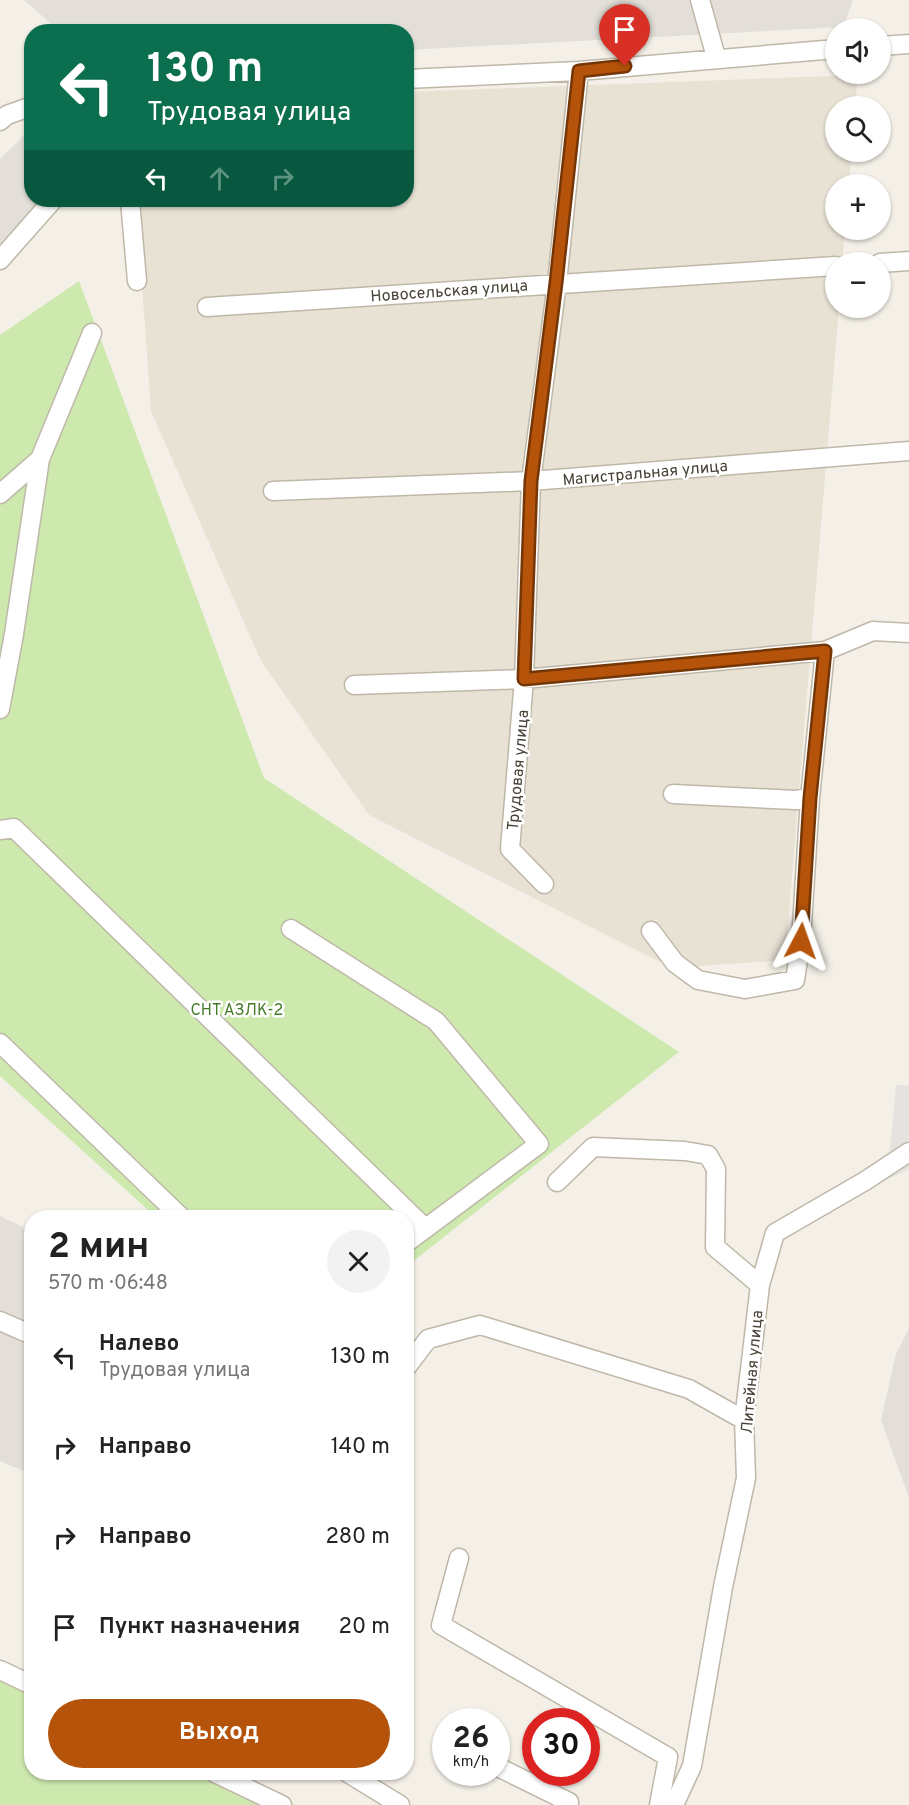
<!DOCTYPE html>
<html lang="ru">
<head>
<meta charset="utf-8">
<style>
  body { margin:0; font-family:Overpass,sans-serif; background:#f2f2f2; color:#222; height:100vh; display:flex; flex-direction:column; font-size:22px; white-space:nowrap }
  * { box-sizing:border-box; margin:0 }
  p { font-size:20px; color:#767676 }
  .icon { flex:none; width:33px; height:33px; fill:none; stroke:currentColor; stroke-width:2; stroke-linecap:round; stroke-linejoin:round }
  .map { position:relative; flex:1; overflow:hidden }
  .sheet { position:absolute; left:24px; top:1210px; width:390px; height:570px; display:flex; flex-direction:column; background:#fff; border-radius:24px; box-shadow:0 2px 4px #0004 }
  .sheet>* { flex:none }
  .banner { position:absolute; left:24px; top:24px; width:390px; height:183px; border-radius:24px; box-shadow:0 2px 4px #0004; background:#0b6e4f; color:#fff; overflow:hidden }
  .buttons { position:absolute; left:825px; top:18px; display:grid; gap:12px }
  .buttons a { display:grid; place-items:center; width:66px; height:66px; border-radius:50%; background:#fff; box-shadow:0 2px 4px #0004; font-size:30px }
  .speed { position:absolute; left:432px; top:1708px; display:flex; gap:12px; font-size:30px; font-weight:700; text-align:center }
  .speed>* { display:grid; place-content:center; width:78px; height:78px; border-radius:50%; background:#fff; box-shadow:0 2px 4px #0004; line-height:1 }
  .speed small { font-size:15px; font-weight:400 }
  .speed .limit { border:9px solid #d22; background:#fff; color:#111 }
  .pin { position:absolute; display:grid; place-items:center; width:51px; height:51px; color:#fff; margin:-62px -26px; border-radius:50% 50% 50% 0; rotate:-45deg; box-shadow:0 0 6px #0007 }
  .pin .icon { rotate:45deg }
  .me { position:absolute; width:66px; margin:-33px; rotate:4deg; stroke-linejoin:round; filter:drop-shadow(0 0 4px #0008) }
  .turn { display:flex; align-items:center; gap:21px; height:126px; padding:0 24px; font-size:27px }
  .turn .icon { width:78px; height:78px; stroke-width:2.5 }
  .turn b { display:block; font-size:42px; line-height:51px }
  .lanes { display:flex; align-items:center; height:57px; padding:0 24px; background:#0003; justify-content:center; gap:30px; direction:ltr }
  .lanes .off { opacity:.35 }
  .round { display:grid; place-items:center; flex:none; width:63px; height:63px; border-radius:32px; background:#f2f2f2 }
  .head { display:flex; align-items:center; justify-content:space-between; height:102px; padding:0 24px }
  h1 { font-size:36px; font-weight:700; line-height:45px }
  .action { display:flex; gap:12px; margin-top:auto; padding:12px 24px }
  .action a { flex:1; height:69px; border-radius:36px; background:#b45309; color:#fff; font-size:24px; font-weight:700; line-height:69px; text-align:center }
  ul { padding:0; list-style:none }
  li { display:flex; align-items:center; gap:18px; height:90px; padding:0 24px }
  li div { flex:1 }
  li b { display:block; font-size:22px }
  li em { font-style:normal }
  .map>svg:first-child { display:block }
  .residential { fill:#e8e2d5 }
  .industrial { fill:#e3dfd8 }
  .green { fill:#cde9ae }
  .parking { fill:#e5e3df }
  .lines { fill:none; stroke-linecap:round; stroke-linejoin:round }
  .minor-casing { stroke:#bfb8a9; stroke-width:21 }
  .minor { stroke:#fff; stroke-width:18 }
  .route-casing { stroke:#753606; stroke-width:15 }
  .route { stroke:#b45309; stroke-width:10 }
  .labels { text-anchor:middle; stroke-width:5; stroke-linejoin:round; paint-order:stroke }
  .street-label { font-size:16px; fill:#474136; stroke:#fff }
  .park-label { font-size:16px; fill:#447a27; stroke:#fff }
</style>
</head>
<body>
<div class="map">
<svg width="909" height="1805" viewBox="0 0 909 1805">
  <rect width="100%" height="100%" fill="#f4f0e7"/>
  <path class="residential" d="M858,75l-3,31h-19v46h16l-3,32h-13v46h9l-3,32h-6v46h3l-54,652 -113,8 -303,-153 -108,-154 -110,-250 -15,-211h270l1,-108z"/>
  <path class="industrial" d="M24,0h829l-10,27 -436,23 -1,-18 -347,-1z
    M31,129l1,71h32l-64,71v-112z
    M0,1216l31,15v243l-31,-13z
    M909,1328v167h-1l-27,-75 15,-66z"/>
  <path class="green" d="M79,281l185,497 415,274 -272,214 -1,-48h-249l-157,-142v-741z
    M0,1663l31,15 1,95h197l66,32h-295z"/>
  <path class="parking" d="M896,1085h13v85l-22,9z"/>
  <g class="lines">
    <g class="minor-casing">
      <path id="minor" d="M700,0l16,57
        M880,46l29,-2
        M406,79l173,-8 257,-22
        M0,121l7,-6 25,-9
        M130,200l7,81
        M0,260l53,-60
        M880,263l29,-2
        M207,307l629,-41
        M40,459l52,-126
        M273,491l258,-10 378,-30
        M0,494l40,-35 -26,175 -14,75
        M354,685l170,-6 301,-28 48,-20 36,2
        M673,794l122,6 15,-2
        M0,830l14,-2 411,400
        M544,884l-34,-35 14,-170 7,-198 26,-198 22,-212
        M291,929l145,92 103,123 -133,99
        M651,931l24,32 23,17 47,9 50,-9 6,-39 9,-143 15,-147
        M0,1043l182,175
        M557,1182l36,-35 92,4 23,4 8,14 -1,78 45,38
        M0,1321l32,14
        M406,1368l22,-29 52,-14 209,64 55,31
        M459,1558l-18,67 227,132 -9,48
        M0,1670l32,15
        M496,1766l73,36 -1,3
        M215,1773l67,32
        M348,1773l52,32
        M674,1805l18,-39 31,-179 23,-109 -2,-58 16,-135 15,-52 90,-52 44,-29"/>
    </g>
    <use href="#minor" class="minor"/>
  </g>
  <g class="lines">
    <g class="route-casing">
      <path id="route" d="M625,66l-46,5 -23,212 -25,198 -7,198 301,-28 -15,147 -9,143"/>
    </g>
    <use href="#route" class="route"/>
  </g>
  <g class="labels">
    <g class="street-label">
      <text transform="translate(449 290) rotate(-4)" y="6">Новосельская улица</text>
      <text transform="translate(645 472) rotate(-5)" y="6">Магистральная улица</text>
      <text transform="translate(517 770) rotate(-85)" y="6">Трудовая улица</text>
      <text transform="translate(751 1372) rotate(-85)" y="6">Литейная улица</text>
    </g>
    <g class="park-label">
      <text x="237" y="1015">СНТ АЗЛК-2</text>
    </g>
  </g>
</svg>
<div class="buttons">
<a><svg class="icon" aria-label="sound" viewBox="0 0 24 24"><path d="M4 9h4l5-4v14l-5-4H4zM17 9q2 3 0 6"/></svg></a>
<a><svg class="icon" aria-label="search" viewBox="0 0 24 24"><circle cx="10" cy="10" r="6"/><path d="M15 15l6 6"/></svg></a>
<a>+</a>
<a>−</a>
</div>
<div class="speed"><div>26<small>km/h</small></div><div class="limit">30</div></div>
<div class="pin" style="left:625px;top:66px;background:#d93025"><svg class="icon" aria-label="arrive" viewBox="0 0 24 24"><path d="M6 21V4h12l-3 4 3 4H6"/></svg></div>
<svg class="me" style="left:801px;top:941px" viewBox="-20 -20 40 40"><path d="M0-17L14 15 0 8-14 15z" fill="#b45309" stroke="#fff" stroke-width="4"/></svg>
<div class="banner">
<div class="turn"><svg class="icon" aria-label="left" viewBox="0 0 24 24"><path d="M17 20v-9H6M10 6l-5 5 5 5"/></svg><div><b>130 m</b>Трудовая улица</div></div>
<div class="lanes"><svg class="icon" aria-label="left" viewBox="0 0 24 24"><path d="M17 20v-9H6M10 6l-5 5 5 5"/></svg><svg class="icon off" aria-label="ahead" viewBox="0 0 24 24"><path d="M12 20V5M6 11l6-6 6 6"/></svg><svg class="icon off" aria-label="right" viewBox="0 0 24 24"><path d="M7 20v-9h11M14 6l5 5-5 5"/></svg></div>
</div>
<section class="sheet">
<div class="head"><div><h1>2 мин</h1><p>570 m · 06:48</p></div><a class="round"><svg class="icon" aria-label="close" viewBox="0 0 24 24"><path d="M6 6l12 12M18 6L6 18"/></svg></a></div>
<ul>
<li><svg class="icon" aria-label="left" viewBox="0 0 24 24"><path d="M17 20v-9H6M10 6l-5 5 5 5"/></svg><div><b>Налево</b><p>Трудовая улица</p></div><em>130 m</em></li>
<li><svg class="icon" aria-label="right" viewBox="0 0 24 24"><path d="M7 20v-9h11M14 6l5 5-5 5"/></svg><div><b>Направо</b></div><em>140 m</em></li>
<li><svg class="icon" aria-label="right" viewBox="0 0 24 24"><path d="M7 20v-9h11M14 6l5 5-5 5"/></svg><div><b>Направо</b></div><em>280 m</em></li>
<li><svg class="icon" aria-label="arrive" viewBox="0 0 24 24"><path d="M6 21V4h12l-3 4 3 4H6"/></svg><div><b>Пункт назначения</b></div><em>20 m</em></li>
</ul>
<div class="action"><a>Выход</a></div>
</section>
</div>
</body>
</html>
